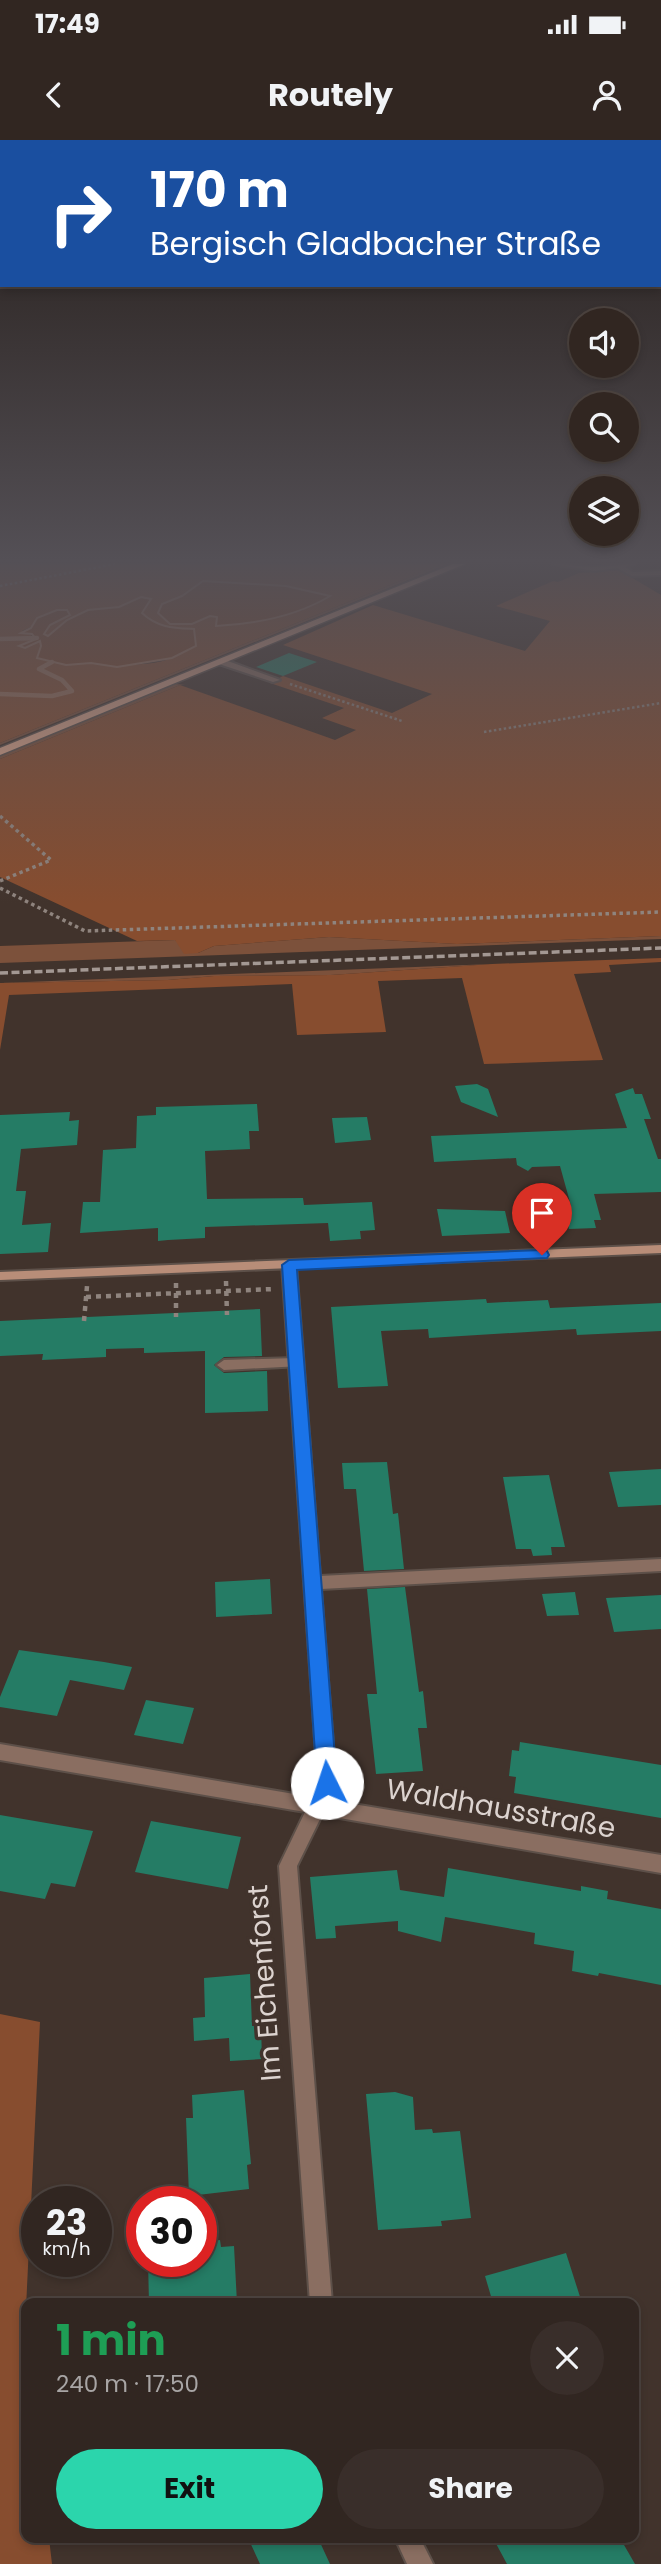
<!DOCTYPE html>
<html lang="en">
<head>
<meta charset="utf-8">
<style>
  body { margin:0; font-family:Poppins,sans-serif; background:#392e2a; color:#f1f3f6; height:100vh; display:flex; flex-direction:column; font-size:26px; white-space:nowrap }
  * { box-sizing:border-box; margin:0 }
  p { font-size:23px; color:#a8a5a5 }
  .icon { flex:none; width:38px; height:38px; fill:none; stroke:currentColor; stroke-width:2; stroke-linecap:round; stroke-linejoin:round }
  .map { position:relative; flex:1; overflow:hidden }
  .details { position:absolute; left:21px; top:2158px; width:618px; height:245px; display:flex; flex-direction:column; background:#312621; border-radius:14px; box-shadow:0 4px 10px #0003,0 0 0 2px #4c433f }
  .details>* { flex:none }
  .top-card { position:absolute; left:0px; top:0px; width:662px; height:147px; box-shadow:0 4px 10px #0003,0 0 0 2px #4c433f; background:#1a4fa0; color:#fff; overflow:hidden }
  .fabs { position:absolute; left:569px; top:168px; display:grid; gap:14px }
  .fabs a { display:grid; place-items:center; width:70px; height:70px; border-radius:50%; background:#312621; box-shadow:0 4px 10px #0003,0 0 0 2px #4c433f; font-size:35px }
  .speed { position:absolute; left:21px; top:2046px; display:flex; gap:14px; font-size:35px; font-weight:700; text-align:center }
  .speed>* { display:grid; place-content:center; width:91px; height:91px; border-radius:50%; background:#312621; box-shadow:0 4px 10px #0003,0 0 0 2px #4c433f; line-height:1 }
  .speed small { font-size:18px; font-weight:400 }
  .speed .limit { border:10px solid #d22; background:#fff; color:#111 }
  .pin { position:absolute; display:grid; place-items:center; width:60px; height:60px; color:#fff; margin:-72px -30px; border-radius:50% 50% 50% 0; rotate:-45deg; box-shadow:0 0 7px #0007 }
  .pin .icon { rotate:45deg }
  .me { position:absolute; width:77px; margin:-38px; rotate:356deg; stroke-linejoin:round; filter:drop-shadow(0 0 5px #0008) }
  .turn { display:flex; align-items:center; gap:24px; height:147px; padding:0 35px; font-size:32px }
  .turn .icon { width:91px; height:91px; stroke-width:2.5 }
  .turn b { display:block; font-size:49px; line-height:60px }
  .round { display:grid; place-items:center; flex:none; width:74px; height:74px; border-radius:37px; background:#392e2a }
  .summary { display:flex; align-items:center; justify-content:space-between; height:119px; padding:0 35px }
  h1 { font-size:42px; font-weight:700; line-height:52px; color:#1e9e55 }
  .button { display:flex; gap:14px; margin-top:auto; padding:14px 35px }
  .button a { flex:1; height:80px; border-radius:42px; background:#2bd5ac; color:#111; font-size:28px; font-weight:700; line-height:80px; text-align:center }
  .button a+a { background:#392e2a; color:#f1f3f6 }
  .status { display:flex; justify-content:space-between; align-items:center; height:49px; padding:0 35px; background:#312621; direction:ltr }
  .status svg { height:19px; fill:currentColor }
  header { display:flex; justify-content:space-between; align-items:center; height:91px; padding:0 35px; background:#312621; font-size:32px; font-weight:700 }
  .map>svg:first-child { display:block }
  .green { fill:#7c513b }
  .forest { fill:#874d2f; fill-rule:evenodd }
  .water { fill:#7f4527; stroke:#9b7059; stroke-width:2 }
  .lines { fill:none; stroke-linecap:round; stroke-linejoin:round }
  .stream { stroke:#9b7059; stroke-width:4.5 }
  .building { fill:#257c65 }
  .service-casing { stroke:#5d5049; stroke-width:4 }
  .minor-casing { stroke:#5d5049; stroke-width:4 }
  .secondary-casing { stroke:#5d5049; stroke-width:4 }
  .primary-casing { stroke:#5d5049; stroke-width:3 }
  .path-far2 { stroke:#8f847e; stroke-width:2.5; stroke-dasharray:2.5 2.5; stroke-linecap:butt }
  .path-far1 { stroke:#8f847e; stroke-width:3.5; stroke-dasharray:3.5 3.5; stroke-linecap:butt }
  .path { stroke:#8f847e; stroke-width:4.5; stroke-dasharray:5 5; stroke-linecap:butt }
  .service { fill:#8a6e61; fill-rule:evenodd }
  .minor { fill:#8a6e61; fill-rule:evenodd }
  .secondary { fill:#b88d78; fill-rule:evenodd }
  .primary { fill:#dba489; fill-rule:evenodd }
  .rail { stroke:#a39893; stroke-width:3.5; stroke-dasharray:8 3.5; stroke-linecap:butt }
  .route { fill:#1a73e8; stroke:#114b97; stroke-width:2 }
  .labels { text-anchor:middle; stroke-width:7; stroke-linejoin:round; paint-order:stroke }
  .near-street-label { font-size:28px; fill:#dcd3cf; stroke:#41332c }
</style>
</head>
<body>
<div class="status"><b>17:49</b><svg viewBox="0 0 49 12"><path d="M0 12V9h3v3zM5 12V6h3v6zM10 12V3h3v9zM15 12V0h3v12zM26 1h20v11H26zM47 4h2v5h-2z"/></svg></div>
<header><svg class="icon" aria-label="back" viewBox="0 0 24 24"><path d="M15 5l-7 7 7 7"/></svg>Routely<svg class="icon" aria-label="person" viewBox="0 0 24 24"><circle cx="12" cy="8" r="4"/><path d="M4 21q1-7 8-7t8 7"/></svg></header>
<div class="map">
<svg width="661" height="2424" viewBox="0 0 661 2424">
  <rect width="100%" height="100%" fill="#41332c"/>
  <path class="green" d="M442,424h6l-448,181v-2z
    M175,544l11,1h-6l-180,74v-3z
    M661,796v3l-661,24v-17l175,-6 23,13 16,-7 115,-9 128,7z
    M492,824l-161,11 -117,1 -46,4 -168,3z"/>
  <path class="forest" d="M0,424h442l-442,179zM203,441l83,5 17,24 -36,9 -50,7 1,-9 -8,-1 -18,8 -30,-20 20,-8zM141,457l7,4 -6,12 19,13 34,6c-11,41 -72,32 -103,31 -20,0 -35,1 -55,-5l4,-12 -1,-5 -15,7 -5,-2 17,-8 -15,-7c21,-7 20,-27 47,-16l-19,10 -6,9 4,2 40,-26 31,-3z
    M619,430l42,25v341l-204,8 -128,-7 -115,9 -16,7 -14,1 -9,-14 -38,1 -137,-64v-118l180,-74 155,55 21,-10 -34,-12 22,-10 -74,-25 13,-7 109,37 40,-19 -149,-49 90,-40 152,46 25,-30 -54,-15 57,-25 5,1 21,-9z
    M661,818v4l-52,3 2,7 -37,2 29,86 -119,4 -22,-86 -84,3 8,51 -89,3 -5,-51 -283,11 -9,55v-67l168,-3 46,-4 117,-1 161,-11z
    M0,1874l40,8 -15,306 1,210h23l3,26h-52z"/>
  <path class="water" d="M203,441l83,5 44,10c-33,20 -76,28 -114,30l1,-9 -7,-1 -18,8h-22l-12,-11 4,-9 20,-8z
    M141,457l10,2 -9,14c16,15 32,15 52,16l2,17 -24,12 -55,9 -26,-4 -25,2 -29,-7 4,-12 -1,-5 -15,7 -6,-2 17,-7 -4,-5 -11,-1 10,-5 6,-10 20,-8h10l3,5 -20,10 -6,9 4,2 19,-16 21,-10 31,-3z"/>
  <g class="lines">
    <path class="stream" d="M0,499l37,-1
      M0,554l52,2 20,-5 -10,-11 -23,-11 13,-7"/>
  </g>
  <path class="building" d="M289,513l28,9 -34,14 -27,-9z
    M477,944l11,5 10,28 -37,-15 -6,-16z
    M633,948l2,6h7l9,25h-7l14,40h3v33l-67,2 7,26h-7l2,8 -27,1 -6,-23h8l-11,-40 -28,1 -4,4 -11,-6 -1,-7 -82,4 -3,-26 196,-8 -12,-34z
    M257,964l2,27h-10l1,18 -45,2 2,48 96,-1 1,7 68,-3 3,28 -15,1 1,8 -31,2 -2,-18 -123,4v11l-37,2 -10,1v-13l-78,5 3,-31h17l3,-52 33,-2 1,-32 19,-1v-8z
    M70,972l-1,9 10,-1 -2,25 -56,4 -5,42h10l-4,34 29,-2 -3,29 -48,2v-139z
    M367,977l4,23 -36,3 -3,-25z
    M437,1069l68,2 5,22 -68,3z
    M486,1159l1,4 61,-3 2,8 111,-5v28l-84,4 -1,-6 -147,9 -1,-9 -47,2 7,55 -50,2 -7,-81z
    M260,1169l2,47 -38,1 -10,8 10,8 43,-2 1,40 -63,2v-62l-61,2v-5l-38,1v8l-64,3 1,-6 -43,2v-35z
    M387,1322l6,52 5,-1 6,56 -40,2 -8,-82h-12l-2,-26z
    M661,1329v36l-43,2 -9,-35z
    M549,1335l16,72h-14l1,8 -19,1 -2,-7h-15l-13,-72z
    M270,1439l2,35 -56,3 -1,-35z
    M405,1447l14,105 4,-1 4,37h-9l5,43 -47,3 -9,-80h10l-10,-105z
    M575,1452l4,23 -32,1 -5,-22z
    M661,1455v34l-47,3 -8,-34z
    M19,1510l85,12 28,5 -8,23 -54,-10 -13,36 -57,-9v-10z
    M146,1560l48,8 -11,36 -49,-9z
    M520,1602l141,23v53l-147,-25 2,-16 -7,-1 3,-26 7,1z
    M0,1675l93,16 -18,56 -24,-4 -6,16 -45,-8z
    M151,1681l90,16 -13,52 -93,-17z
    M448,1728l133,23v-5l27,5 -1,8 54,10v76l-62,-12 -1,3 -26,-5 2,-20 -40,-7 1,-11 -90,-16 -4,25 -43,-11v-10l-63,5 1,12 -20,1 -6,-62 87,-7 3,20 44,7z
    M250,1834l2,52h9l1,33 -32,2 -1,-23 -35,3 -1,-23 12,-1 -1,-39z
    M244,1950l7,74 -4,1 2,24 -60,7 -3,-78h7l-1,-23z
    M395,1952l18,5 2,33 17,-1 1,4 27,-2 11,87 -30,3 1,5 -64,4 -12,-136z
    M220,2100l1,7 13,-1 3,57h-88l-1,-42h53v-19z
    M566,2113l16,50h-89l-8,-27z
    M248,2398h70l12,26h-70z
    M493,2398h127l15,26h-128z"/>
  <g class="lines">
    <g class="service-casing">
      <path id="service" d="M553,424l41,3 41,-3 -10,3 8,5 28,-1v4l-29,1 -15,-8 -23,3z
        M219,520h6l55,20 -7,2 -54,-18z
        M296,1218l5,2 2,3 -2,3 -77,4 -7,-5 7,-5z"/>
    </g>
    <g class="minor-casing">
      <path id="minor" d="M289,1121l7,4 24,311 341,-17v12l-340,18 15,194 -7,17 332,55v18l-339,-58 -25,51 35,437h-22l-31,-437 26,-54 -305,-52v-16l312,53 6,-14 -36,-518z
        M395,2398h25l13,26h-26z"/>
    </g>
    <g class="secondary-casing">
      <path id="secondary" d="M661,1105v8l-661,27v-8z"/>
    </g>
    <g class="primary-casing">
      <path id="primary" d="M453,424h12l-465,191v-7z"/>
    </g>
    <path class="path-far2" d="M0,446l115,-22
      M290,544l112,37
      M484,592l177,-29"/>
    <path class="path-far1" d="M0,676l51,44 -51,21
      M0,748l85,43 576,-19"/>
    <path class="path" d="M226,1141l1,34
      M176,1143v34
      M86,1157l188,-8
      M84,1181l3,-35"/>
    <use href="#service" class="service"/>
    <use href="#minor" class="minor"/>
    <use href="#secondary" class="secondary"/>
    <use href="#primary" class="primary"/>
    <path class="rail" d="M0,833l661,-25"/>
  </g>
  <linearGradient id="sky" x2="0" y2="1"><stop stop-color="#241c18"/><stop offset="0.55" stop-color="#545056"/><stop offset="1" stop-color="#545056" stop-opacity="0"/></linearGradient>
  <rect width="661" height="764" fill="url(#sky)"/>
  <path class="route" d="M542,1110l5,1 2,4 -2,3 -250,12 40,513 -3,7 -7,2 -7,-2 -3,-7 -35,-518 7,-5z"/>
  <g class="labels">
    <g class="near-street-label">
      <text transform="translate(501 1668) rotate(10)" y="10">Waldhausstraße</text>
      <text transform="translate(264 1843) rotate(-94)" y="10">Im Eichenforst</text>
    </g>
  </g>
</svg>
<div class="fabs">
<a><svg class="icon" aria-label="sound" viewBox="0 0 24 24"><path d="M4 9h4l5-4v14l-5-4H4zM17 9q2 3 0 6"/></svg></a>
<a><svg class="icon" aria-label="search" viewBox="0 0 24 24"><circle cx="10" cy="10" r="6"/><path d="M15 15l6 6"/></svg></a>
<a><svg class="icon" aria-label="layers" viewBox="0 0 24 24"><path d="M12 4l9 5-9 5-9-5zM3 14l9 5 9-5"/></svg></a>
</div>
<div class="speed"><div>23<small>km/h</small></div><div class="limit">30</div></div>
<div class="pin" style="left:542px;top:1115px;background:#d93025"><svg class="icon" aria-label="arrive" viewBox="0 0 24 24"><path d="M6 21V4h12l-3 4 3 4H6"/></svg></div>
<svg class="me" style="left:327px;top:1643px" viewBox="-20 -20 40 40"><circle r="19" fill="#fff"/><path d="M0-13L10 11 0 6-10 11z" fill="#1a73e8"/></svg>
<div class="top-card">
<div class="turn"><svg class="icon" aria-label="right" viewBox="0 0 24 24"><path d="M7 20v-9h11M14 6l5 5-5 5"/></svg><div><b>170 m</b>Bergisch Gladbacher Straße</div></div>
</div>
<section class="details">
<div class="summary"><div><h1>1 min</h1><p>240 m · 17:50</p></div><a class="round"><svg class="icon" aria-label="close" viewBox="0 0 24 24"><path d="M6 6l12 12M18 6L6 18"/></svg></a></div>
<div class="button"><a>Exit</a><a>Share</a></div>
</section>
</div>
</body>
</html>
